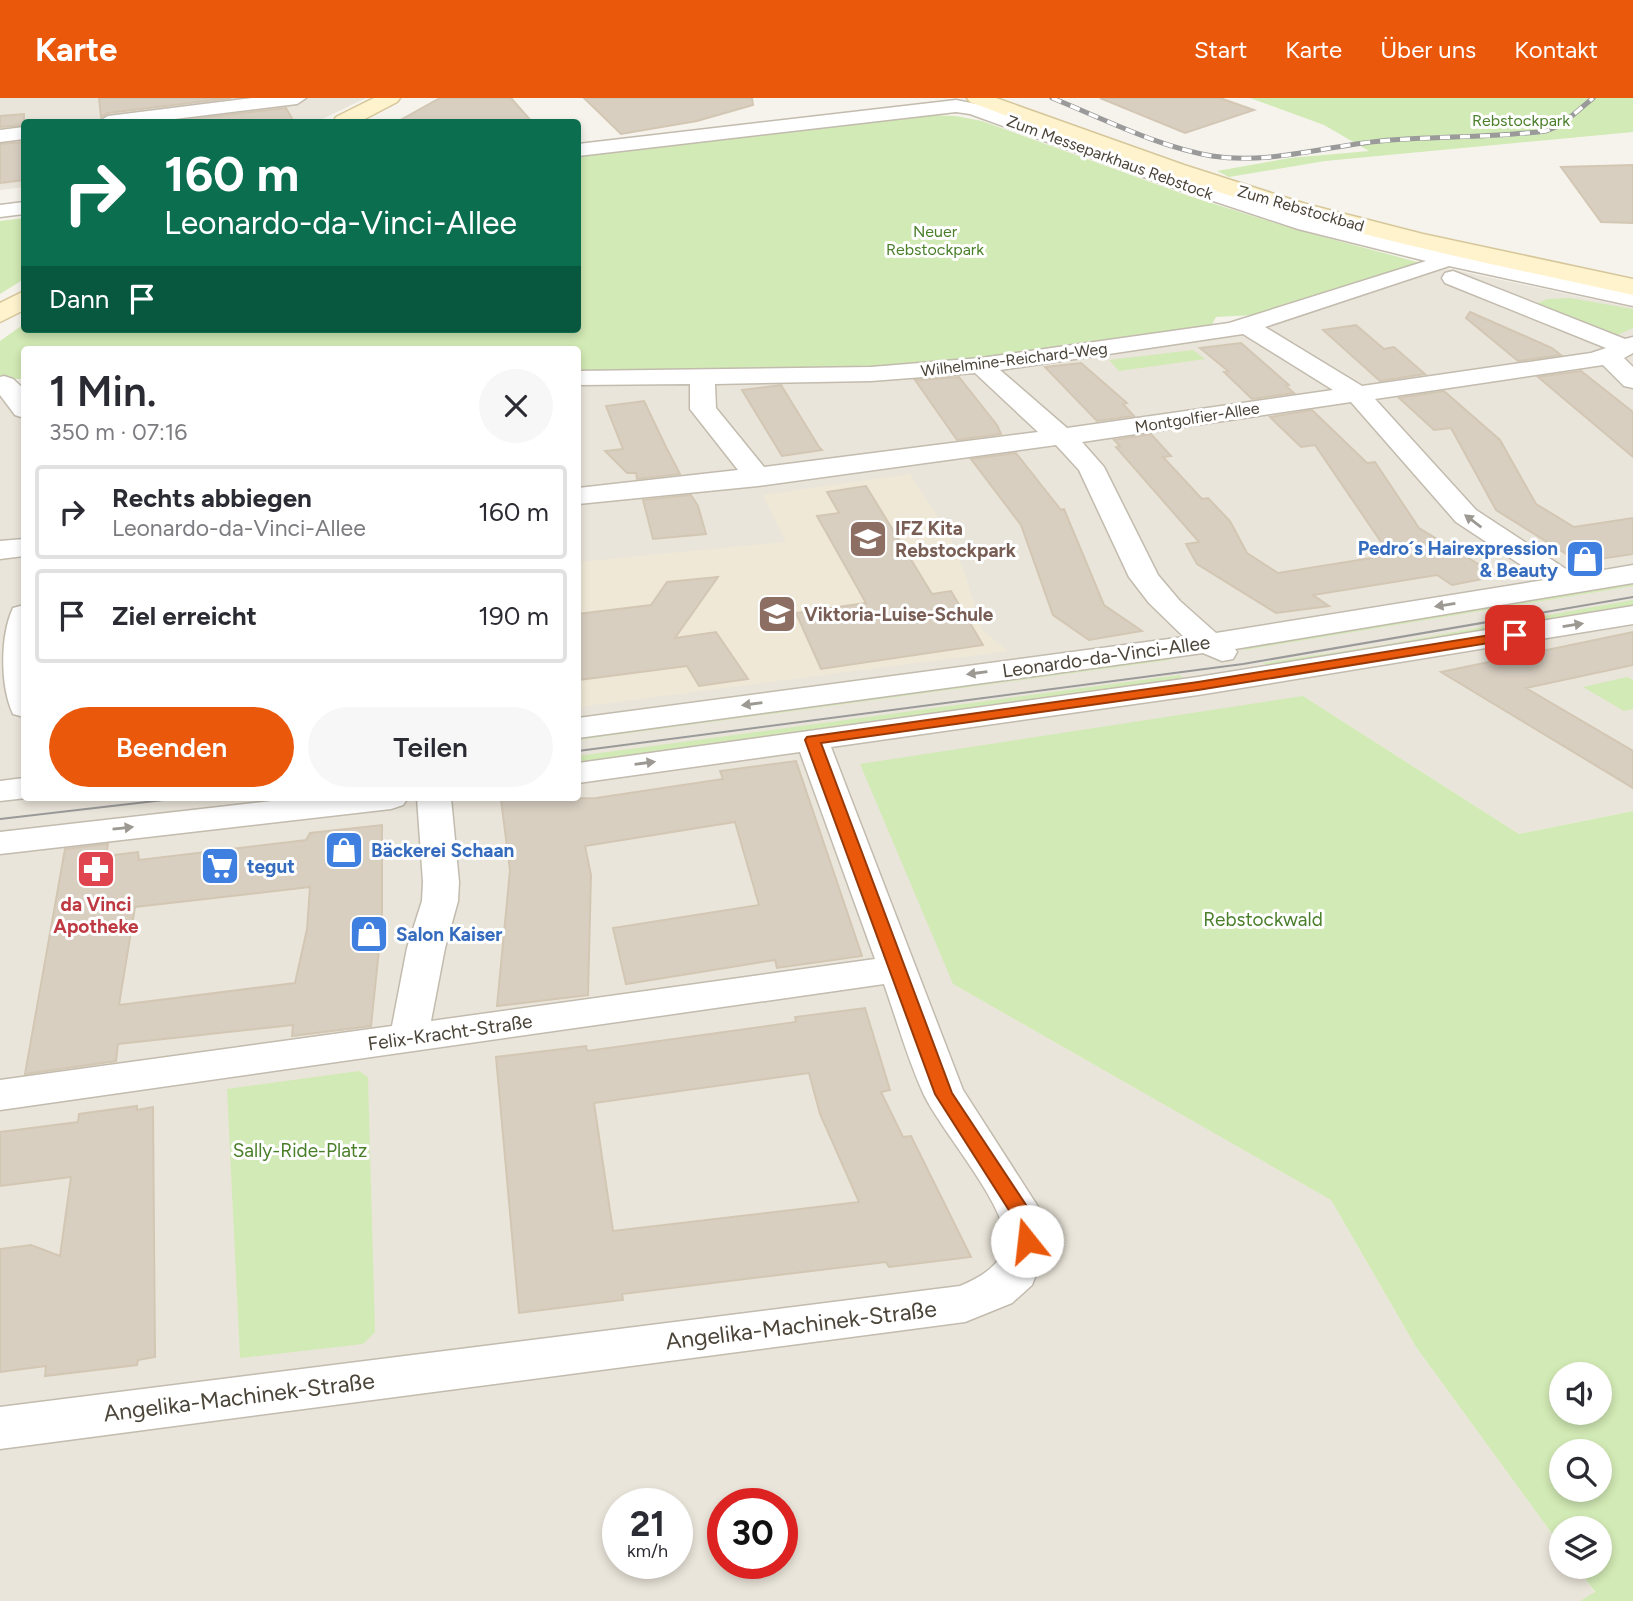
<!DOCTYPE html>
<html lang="de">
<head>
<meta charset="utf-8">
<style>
  body { margin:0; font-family:Figtree,sans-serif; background:#f7f7f7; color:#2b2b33; height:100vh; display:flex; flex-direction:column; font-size:26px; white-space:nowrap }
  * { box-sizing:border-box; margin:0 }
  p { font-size:23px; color:#7c7c81 }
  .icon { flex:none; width:38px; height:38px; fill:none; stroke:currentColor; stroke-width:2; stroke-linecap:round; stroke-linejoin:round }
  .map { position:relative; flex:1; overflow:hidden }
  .drawer { position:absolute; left:21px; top:248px; width:560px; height:455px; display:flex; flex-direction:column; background:#fff; border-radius:7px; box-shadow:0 4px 10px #0003 }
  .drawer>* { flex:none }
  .guide { position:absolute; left:21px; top:21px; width:560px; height:214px; border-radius:7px; box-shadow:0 4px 10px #0003; background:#0b6e4f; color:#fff; overflow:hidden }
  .tools { position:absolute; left:1549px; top:1264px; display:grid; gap:14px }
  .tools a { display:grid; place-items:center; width:63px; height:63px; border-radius:50%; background:#fff; box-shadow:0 4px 10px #0003; font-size:35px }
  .speed { position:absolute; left:602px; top:1390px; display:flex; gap:14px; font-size:35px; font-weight:700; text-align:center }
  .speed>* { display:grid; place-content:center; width:91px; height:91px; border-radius:50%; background:#fff; box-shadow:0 4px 10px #0003; line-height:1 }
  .speed small { font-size:18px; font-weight:400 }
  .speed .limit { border:10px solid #d22; background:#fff; color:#111 }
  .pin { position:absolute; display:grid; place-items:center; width:60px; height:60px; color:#fff; margin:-30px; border-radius:14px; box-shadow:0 4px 10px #0006 }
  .me { position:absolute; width:77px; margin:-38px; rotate:344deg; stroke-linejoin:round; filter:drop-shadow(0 0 5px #0008) }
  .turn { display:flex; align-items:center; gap:24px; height:147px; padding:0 28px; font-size:32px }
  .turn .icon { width:91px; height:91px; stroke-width:2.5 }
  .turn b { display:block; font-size:49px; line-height:60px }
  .then { display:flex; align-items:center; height:66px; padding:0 28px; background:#0003; gap:14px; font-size:26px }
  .round { display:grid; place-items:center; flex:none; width:74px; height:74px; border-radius:37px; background:#f7f7f7 }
  .overview { display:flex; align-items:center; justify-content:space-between; height:119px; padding:0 28px }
  h1 { font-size:42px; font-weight:600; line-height:52px }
  .cta { display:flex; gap:14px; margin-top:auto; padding:14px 28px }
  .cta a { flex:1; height:80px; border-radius:42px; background:#ea580c; color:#fff; font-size:28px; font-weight:600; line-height:80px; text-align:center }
  .cta a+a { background:#f7f7f7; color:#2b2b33 }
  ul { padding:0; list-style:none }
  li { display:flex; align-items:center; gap:21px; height:94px; margin:0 14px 10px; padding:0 14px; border:4px solid #e1e1e2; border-radius:7px }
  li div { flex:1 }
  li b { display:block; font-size:26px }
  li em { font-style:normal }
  header { display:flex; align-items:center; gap:42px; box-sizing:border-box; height:98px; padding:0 35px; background:#ea580c; color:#fff }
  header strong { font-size:33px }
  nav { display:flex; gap:38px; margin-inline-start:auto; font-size:24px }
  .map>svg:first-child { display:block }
  .residential { fill:#eae5da; fill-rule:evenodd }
  .education { fill:#efe8d6 }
  .green { fill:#d2eab5; fill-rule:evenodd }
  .building { fill:#d8cfc1; stroke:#d3c7b4; stroke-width:2; fill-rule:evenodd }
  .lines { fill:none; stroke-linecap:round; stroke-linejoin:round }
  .street-casing { stroke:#c2bbae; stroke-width:3 }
  .secondary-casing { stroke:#d6c79b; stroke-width:3 }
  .street { fill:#fff; fill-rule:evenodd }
  .secondary { fill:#fff3cd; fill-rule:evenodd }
  .tram { stroke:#9a9a9a; stroke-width:2 }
  .rail-casing { stroke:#9a9a9a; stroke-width:5 }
  .rail { stroke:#fff; stroke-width:3.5; stroke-dasharray:10; stroke-linecap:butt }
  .oneway { fill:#9c9892 }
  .route { fill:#ea580c; stroke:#983908; stroke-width:2 }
  .labels { text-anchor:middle; stroke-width:6; stroke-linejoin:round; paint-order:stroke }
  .far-park-label { font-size:16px; fill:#4a7f2a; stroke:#fff }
  .far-street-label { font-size:16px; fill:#4b4439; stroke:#fff }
  .education-label { font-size:19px; font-weight:bold; fill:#785e54; stroke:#fff; text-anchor:start }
  .shop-label { font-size:19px; font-weight:bold; fill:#366cbe; stroke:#fff; text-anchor:start }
  .street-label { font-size:19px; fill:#4b4439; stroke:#fff }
  .health-label { font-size:19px; font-weight:bold; fill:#be3a42; stroke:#fff }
  .park-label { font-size:19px; fill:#4a7f2a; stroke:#fff }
  .near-street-label { font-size:23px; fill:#4b4439; stroke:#fff }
</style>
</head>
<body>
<header>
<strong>Karte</strong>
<nav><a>Start</a><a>Karte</a><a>Über uns</a><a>Kontakt</a></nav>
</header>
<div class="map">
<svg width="1633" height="1503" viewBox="0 0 1633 1503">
  <rect width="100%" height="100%" fill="#f6f3ec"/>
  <path class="residential" d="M0,0h366l-50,24h-292v65l-24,3z
    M1441,169l192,41v503l-114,23 -216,-138 -350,288 378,216 85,147 145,199v20h15l19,27 -15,8h-1580v-1210h24v407h554v-418l23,2 632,-46zM618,1405h59v60h-59zM723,1405h59v60h-59z"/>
  <path class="education" d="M910,376l40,62 16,41 15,52 27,22 -430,56v-145l208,-20 -23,-47z"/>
  <path class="green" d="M1250,0h383v34l-308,29 -96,16 -12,-6 73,-13 79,-7 -45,-26z
    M930,17l26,1 26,5 207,75 105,33 127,34 -149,51 -56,3 -7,13 -281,36 -350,8v-24h-554v29h-24v-38l24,-17v5h554v-173z
    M24,120v61l-24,15v-73z
    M1570,200l63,11v19l-22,10 -78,-33 14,-6z
    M1193,252l12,9 -86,12 -10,-11z
    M1633,482v6l-389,64 -8,-6z
    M1633,502v8l-362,59 -8,-4 114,-17z
    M1165,556l5,6 -592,80v-7z
    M1180,577l4,6 -606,82v-7z
    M1627,579l6,3v29l-9,2 -41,-24z
    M1303,598l216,138 114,-23v790h-53l15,-9 -19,-26h24v-38h-39v18l-145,-199 -85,-147 -378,-216 -93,-220zM1561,1276h39v38h-39zM1561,1353h39v38h-39z
    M359,973l9,6 7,255 -12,12 -123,14 -13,-269z"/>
  <path class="building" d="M99,0h132l-123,15 -7,4z
    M440,0h71l21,24h-135z
    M584,0h168l1,7 -56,16 -76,13z
    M1100,0h120l34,12 -69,23z
    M286,10l8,14h-126z
    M24,16v11l-24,2v-11z
    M24,44v38l-24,3v-39z
    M1633,67v58l-32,-1 -40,-55z
    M1470,214l82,36 9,7 -43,6 -52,-43z
    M1356,227l28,24 10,-2 31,27 -45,7 -57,-51z
    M1241,245l48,42 -3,1 8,7 -42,6 -28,-27 4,-1 -28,-23z
    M1081,265l46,40 -4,1 11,12 -37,5 -52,-54z
    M1581,273l52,41v45l-95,-80z
    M959,279l38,48 4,9 -44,6 -42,-60z
    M781,287l38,62 3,3 -40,6 -40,-66z
    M1444,293l56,49 36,64 38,23 59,-9v36l-54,8 -83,-52 -45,-82 -17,2 -35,-32z
    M644,303l22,46 14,27 -43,5 -1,-6h-9l-22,-22 18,-2 -17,-43z
    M1312,312l55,53 8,-1 44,66 79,48 -46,9 -15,-10 -124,20 16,11 -53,7 -79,-49 -11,-20 13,-2 -83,-95 4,-1 -6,-6 37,-6 20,22 -8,1 39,42 6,-1 22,23 17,32 31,20 112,-18 -75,-110 -14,2 -31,-30z
    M1016,355l45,57 3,-1 40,96 38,26 -53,9 -36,-25 -32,-90 -50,-66z
    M866,388l66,108 19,-3 32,54 -162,24 -25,-56 70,-10 -49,-87 22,-3 -12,-21z
    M691,397l7,11 8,28 -53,5 -10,-39z
    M718,479l-43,61 41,-6 32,47 -49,7 -12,-20 -109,14v-66l73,-9 16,-23z
    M1633,534v33l-107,23 107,63v37l-192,-116z
    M796,663l66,195 -85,12 -2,-8 -149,24 -13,-56 146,-23 -24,-83 -150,24 6,29 -3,120 -91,11 13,-136 -9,-70 95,-2 127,-19 -3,-8z
    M382,727v96l-11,105 -79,10 1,-11 -175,19 -2,17 -91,13 40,-225 43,-5 -2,12 32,-4 1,8 167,-20 4,-7zM310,789l-3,42 -12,54 -176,22 16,-98z
    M865,910l25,82 -9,2 22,45 8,-1 60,121 -82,10 -3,-5 -264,32 1,6 -104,13 -23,-256 90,-11 1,5 209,-29 -1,-5zM809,975l11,41 39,88 -246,29 -19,-128z
    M137,1008v4l16,-3 2,250 -17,3 -1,5 -92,11 1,-10 -46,6v-123l31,-4 29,11 11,-79 -71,9v-54l78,-10 1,-8z"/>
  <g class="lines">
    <g class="street-casing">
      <path id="street" d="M252,0h54l-9,6 -147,18h-52l10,-6z
        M956,2l25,5c110,39 219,81 331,114 105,31 214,50 321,73v14l-184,-40 -184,61 97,59 229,-33 15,-5 -161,-65 -3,-5 3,-5 8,-2 172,68 8,-2v16l-9,5 9,9v21l-9,-2 -21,-21 -228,34 101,111 99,65 58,-10v18l-398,66 2,3 -4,7 -11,2 -19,-8 -625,85v-20l606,-81 -35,-34 -20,-26 -50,-107 -23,-25 -298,41 -180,18v-16l160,-18 -48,-61v-25l-112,1v-14l293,-4 110,-9 248,-35 197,-62 -128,-32 -124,-41 -204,-74 -14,-2 -378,44v-12zM1243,236l90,56 -266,38 -67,-58zM975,275l63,59 -274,35 -48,-59 -1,-24 156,-3zM1351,304l105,120 88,58 -328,53 -36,-32 -22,-26 -54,-108 -22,-25z
        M24,29v12l-24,3v-12z
        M24,104v12l-24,3v-12z
        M4,278l9,3 11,10v29l-9,-3 -15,-20v-18z
        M24,441v17l-24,3v-18z
        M24,507v112l-11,-3c-13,-28 -13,-78 0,-106z
        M1633,508v18l-435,71 -367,52 132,343 79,123 7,28 -17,44 -20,18 -47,19 -965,127v-42l960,-121c19,-8 46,-22 45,-47 -1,-37 -63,-107 -81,-144 -16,-35 -27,-74 -40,-111l-884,126v-30l392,-54 15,-78 15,-47 1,-19 -6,-84h34l8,84 -1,19 -13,47 -14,73 444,-62 -75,-207 -222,31v-20l620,-86z
        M24,680l2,20 -26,3v-20z
        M298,700h110l-5,7 -12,4 -391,45v-22z"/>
    </g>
    <g class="secondary-casing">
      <path id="secondary" d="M374,0h26l-3,4 -38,20h-26l3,-5z
        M967,0h29l188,67 122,39 117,30 210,45v16c-114,-25 -229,-48 -342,-81 -109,-31 -215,-72 -321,-112z
        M24,193v19l-24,12v-19z"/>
    </g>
    <use href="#street" class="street"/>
    <use href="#secondary" class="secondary"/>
    <path class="tram" d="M578,653l665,-87 390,-67
      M0,721l181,-21"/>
    <g class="rail-casing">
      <path id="rail" d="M1052,0c52,21 104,48 160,58 56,9 113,-10 169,-15 55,-5 110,-3 165,-10l15,-6 32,-27"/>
    </g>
    <use href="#rail" class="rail"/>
  </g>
  <defs><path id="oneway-solid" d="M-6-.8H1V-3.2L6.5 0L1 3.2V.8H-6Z" transform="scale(1.75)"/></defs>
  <g class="oneway">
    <use href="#oneway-solid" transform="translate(1473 423) rotate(-143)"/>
    <use href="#oneway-solid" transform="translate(1445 507) rotate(171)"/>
    <use href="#oneway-solid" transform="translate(1573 527) rotate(-9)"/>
    <use href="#oneway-solid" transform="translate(977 575) rotate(172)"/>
    <use href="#oneway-solid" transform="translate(752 606) rotate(172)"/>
    <use href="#oneway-solid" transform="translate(645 665) rotate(-8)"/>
    <use href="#oneway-solid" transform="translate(123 730) rotate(-6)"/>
  </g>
  <path class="route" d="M1515,533l5,1v6l-322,52 -377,53 131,350 76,115 9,33 -3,5 -7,3 -7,-3 -8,-31 -77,-121 -130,-354 2,-3 391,-55z"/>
  <defs>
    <g id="school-square" transform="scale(2.0125)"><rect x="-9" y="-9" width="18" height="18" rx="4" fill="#8d6e63" stroke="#fff"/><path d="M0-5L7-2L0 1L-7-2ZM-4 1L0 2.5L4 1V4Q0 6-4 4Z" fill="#fff"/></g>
    <g id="shop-square" transform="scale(2.0125)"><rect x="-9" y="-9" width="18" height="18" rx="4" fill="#3f7fe0" stroke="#fff"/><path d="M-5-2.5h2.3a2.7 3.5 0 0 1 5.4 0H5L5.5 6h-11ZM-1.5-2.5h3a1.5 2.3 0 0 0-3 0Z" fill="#fff"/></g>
    <g id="supermarket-square" transform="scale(2.0125)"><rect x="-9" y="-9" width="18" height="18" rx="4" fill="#3f7fe0" stroke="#fff"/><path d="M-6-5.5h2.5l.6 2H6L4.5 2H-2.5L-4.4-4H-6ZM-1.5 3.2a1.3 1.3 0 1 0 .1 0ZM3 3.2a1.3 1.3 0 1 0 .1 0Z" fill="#fff"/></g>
    <g id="pharmacy-square" transform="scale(2.0125)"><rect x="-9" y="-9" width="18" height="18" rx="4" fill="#e0444e" stroke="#fff"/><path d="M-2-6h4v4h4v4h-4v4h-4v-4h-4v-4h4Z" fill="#fff"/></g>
  </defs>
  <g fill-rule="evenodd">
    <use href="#school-square" x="868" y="441"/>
    <use href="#shop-square" x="1585" y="461"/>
    <use href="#school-square" x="777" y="516"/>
    <use href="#shop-square" x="344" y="752"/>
    <use href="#supermarket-square" x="220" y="768"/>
    <use href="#pharmacy-square" x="96" y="771"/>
    <use href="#shop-square" x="369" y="836"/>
  </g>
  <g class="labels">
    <g class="far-park-label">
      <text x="1521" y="28">Rebstockpark</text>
      <text x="935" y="139">Neuer<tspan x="935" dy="18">Rebstockpark</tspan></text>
    </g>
    <g class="far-street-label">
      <text transform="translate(1110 59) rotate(20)" y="6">Zum Messeparkhaus Rebstock</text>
      <text transform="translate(1301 110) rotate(16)" y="6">Zum Rebstockbad</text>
      <text transform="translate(1014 261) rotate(-7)" y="6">Wilhelmine-Reichard-Weg</text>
      <text transform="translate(1197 319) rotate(-9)" y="6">Montgolfier-Allee</text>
    </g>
    <g class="education-label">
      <text x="895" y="437">IFZ Kita<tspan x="895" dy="22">Rebstockpark</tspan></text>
      <text x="804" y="523">Viktoria-Luise-Schule</text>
    </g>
    <g class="shop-label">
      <text x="1558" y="457" text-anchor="end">Pedro´s Hairexpression<tspan x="1558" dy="22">&amp; Beauty</tspan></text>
      <text x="371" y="759">Bäckerei Schaan</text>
      <text x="247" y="775">tegut</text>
      <text x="396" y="843">Salon Kaiser</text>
    </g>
    <g class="street-label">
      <text transform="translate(1106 558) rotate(-8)" y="7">Leonardo-da-Vinci-Allee</text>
      <text transform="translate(450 934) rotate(-8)" y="7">Felix-Kracht-Straße</text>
    </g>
    <g class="health-label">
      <text x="96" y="813">da Vinci<tspan x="96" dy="22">Apotheke</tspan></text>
    </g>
    <g class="park-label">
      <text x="1263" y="828">Rebstockwald</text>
      <text x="300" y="1059">Sally-Ride-Platz</text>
    </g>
    <g class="near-street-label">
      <text transform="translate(801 1227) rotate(-7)" y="8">Angelika-Machinek-Straße</text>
      <text transform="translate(239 1299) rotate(-7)" y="8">Angelika-Machinek-Straße</text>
    </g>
  </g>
</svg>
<div class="tools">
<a><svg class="icon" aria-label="sound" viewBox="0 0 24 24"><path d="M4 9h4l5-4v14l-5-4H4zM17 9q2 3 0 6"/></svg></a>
<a><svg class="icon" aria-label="search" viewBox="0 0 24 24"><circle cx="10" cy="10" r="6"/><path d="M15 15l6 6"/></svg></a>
<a><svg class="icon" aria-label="layers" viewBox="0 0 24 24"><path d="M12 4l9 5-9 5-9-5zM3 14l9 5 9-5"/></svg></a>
</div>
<div class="speed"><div>21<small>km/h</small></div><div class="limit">30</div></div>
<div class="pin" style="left:1515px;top:537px;background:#d93025"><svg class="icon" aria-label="arrive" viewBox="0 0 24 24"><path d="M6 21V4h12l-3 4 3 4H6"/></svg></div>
<svg class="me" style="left:1027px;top:1143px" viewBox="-20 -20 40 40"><circle r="19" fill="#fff"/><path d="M0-13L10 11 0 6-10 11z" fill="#ea580c"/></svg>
<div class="guide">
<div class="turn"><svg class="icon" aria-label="right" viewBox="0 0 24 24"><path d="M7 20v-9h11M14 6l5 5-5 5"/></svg><div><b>160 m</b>Leonardo-da-Vinci-Allee</div></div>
<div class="then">Dann<svg class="icon" aria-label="arrive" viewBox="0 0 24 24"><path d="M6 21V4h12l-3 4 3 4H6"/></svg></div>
</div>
<section class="drawer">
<div class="overview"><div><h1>1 Min.</h1><p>350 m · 07:16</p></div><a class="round"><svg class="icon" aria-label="close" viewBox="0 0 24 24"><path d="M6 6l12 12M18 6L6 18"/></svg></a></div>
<ul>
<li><svg class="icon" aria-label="right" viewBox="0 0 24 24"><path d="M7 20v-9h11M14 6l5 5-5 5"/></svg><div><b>Rechts abbiegen</b><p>Leonardo-da-Vinci-Allee</p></div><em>160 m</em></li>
<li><svg class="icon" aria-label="arrive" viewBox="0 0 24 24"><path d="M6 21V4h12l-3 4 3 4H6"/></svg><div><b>Ziel erreicht</b></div><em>190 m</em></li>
</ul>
<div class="cta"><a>Beenden</a><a>Teilen</a></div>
</section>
</div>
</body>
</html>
